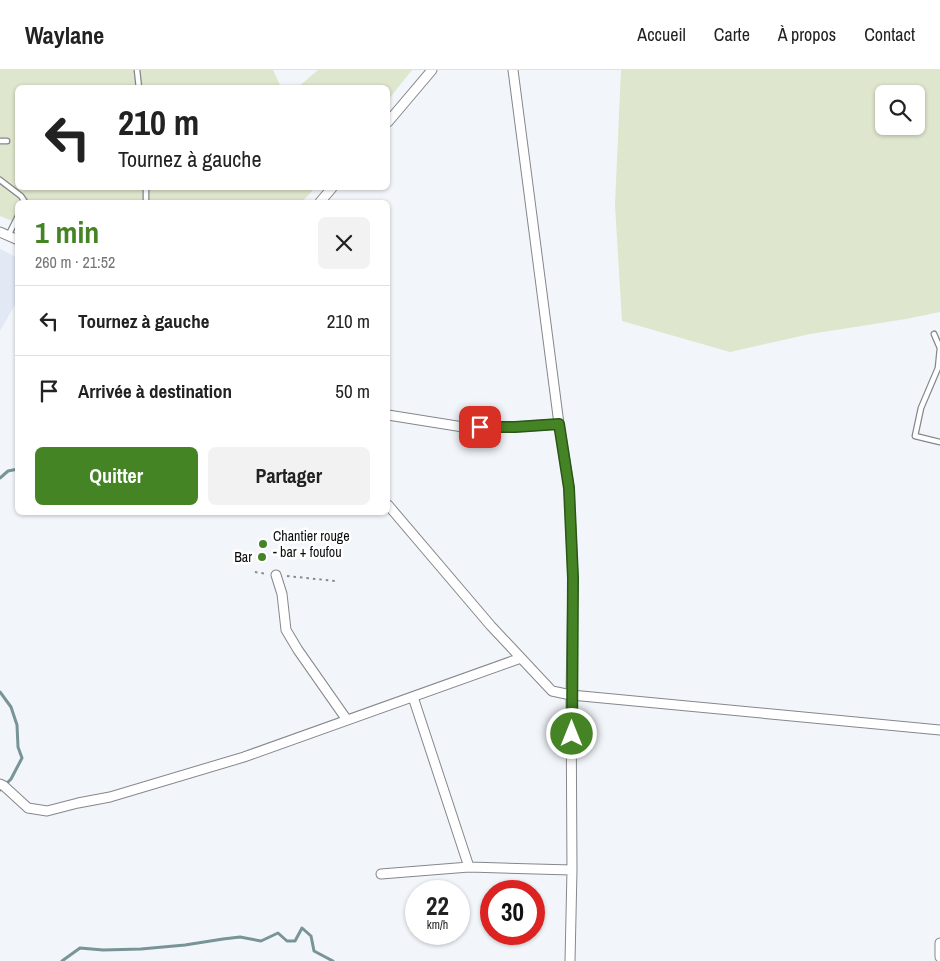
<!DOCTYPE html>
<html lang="fr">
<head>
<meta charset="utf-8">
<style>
  body { margin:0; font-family:"Archivo Narrow",sans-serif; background:#f2f2f2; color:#222; height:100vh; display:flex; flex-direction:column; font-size:19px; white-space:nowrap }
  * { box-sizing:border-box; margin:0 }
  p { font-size:16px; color:#767676 }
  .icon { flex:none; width:28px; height:28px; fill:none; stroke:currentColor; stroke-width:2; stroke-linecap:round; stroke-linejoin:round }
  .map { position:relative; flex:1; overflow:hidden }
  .side { position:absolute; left:15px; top:130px; width:375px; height:315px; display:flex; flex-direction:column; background:#fff; border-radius:8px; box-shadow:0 1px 4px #0004 }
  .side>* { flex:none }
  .top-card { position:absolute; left:15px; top:15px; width:375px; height:105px; border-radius:8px; box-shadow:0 1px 4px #0004; background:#fff; color:#222; overflow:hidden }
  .tools { position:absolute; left:875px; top:15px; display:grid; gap:10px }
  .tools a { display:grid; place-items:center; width:50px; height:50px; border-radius:8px; background:#fff; box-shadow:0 1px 4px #0004; font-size:25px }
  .speed { position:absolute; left:405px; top:810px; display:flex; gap:10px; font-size:25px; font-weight:700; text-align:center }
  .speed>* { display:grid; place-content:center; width:65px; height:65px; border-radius:50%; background:#fff; box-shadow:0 1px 4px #0004; line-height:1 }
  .speed small { font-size:12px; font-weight:400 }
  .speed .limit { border:8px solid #d22; background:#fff; color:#111 }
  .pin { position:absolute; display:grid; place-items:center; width:42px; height:42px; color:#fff; margin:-21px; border-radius:10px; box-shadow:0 2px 8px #0006 }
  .me { position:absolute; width:55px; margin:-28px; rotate:0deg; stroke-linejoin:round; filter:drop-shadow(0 0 4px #0008) }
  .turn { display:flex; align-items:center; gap:18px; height:105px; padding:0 20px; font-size:22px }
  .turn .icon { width:65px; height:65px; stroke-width:2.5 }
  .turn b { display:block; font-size:35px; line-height:42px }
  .round { display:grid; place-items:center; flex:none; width:52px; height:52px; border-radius:8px; background:#f2f2f2 }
  .overview { display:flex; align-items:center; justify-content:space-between; height:85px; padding:0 20px }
  h1 { font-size:30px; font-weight:700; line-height:38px; color:#448424 }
  .action { display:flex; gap:10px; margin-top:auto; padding:10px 20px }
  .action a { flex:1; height:58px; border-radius:8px; background:#448424; color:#fff; font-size:20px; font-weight:700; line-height:58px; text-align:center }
  .action a+a { background:#f2f2f2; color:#222 }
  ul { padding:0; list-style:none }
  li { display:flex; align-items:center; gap:15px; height:70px; padding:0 20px; border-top:1px solid #e0e0e0 }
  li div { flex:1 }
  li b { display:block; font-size:19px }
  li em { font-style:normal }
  header { display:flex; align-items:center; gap:30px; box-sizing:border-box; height:70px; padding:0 25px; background:#fff; border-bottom:1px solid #e0e0e0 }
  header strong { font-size:24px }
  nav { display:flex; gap:28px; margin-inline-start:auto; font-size:18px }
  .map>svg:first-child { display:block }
  .built { fill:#e2e9f4 }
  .green { fill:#dee6cd; fill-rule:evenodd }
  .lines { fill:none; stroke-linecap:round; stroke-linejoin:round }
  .stream { stroke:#789496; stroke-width:3 }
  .lane-casing { stroke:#84878b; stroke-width:7 }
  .street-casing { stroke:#84878b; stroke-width:11 }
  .path { stroke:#878a8c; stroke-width:2; stroke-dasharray:2.5 4; stroke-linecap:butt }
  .lane { stroke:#fff; stroke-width:4.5 }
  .street { stroke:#fff; stroke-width:9 }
  .route-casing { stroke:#2c5617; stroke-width:12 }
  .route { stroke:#448424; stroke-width:9 }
  .poi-dot { fill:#448424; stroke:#fff; stroke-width:2 }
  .labels { text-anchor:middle; stroke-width:5; stroke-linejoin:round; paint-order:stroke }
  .poi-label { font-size:14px; fill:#0b0c0d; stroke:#fff; text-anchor:start }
</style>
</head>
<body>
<header>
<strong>Waylane</strong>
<nav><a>Accueil</a><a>Carte</a><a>À propos</a><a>Contact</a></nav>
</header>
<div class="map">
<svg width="940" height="891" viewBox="0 0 940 891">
  <rect width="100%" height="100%" fill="#f2f6fa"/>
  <path class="built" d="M0,179l18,9 -1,43 -17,30z"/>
  <path class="green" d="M0,0h273l8,17 -263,1v100h297l-13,14h-284l-1,21 -17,-7z
    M318,0h94l-24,30v-12l-90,-1z
    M621,0h319v242l-34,7 -96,15 -80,18 -108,-31 -7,-116zM884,24h32v32h-32z"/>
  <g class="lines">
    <path class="stream" d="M0,408l8,-7 10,-2
      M0,622l11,15 6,18 1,22 4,11 -11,21 -11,11
      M62,891l18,-13 23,2 38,-1 44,-4 38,-6 17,-2 21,4 17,-8 9,8h8l7,-13 9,8 3,15 19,10"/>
    <g class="lane-casing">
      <path id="lane" d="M137,0l2,18
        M0,71h7
        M0,110l21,16 4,6
        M146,118v14
        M8,166l10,-20
        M934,264l6,14 -2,20 -17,40 -6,28 25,6"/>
    </g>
    <g class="street-casing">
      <path id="street" d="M513,0l46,354 10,63 4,91 -2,117 1,175 -2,91
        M388,52l44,-52
        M320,132l12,-14
        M0,162l18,8
        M388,345l75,12h52l44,-3
        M388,435l103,121 61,65 19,4 369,35
        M276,505l6,19 4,36 12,20 49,70
        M413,627l56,170
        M0,714l4,2 24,22 19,3 31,-8 32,-6 134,-40 277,-99
        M381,804l88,-7 103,3
        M940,873v14"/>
    </g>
    <path class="path" d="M255,502l12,2
      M287,506l48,5"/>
    <use href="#lane" class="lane"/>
    <use href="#street" class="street"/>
  </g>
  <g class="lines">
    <g class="route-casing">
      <path id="route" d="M480,357h35l44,-3 10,64 4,90 -1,156"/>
    </g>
    <use href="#route" class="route"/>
  </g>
  <g class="poi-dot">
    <circle cx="263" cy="474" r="5"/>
    <circle cx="262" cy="487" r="5"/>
  </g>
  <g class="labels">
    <g class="poi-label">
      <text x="273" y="471">Chantier rouge<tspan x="273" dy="16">- bar + foufou</tspan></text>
      <text x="252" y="492" text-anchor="end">Bar</text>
    </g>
  </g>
</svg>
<div class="tools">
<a><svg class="icon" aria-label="search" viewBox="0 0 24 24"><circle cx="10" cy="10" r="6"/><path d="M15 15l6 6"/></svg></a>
</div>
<div class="speed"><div>22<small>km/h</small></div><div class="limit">30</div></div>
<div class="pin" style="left:480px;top:357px;background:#d93025"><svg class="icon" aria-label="arrive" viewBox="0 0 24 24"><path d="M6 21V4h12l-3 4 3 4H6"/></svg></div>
<svg class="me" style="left:572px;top:664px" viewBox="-20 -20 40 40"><circle r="17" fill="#448424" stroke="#fff" stroke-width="3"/><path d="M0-11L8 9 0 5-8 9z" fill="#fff"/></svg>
<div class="top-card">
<div class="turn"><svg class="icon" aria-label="left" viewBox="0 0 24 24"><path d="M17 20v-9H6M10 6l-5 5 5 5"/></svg><div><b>210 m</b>Tournez à gauche</div></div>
</div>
<section class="side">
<div class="overview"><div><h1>1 min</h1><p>260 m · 21:52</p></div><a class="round"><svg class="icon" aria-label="close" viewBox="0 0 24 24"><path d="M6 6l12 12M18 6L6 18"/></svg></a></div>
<ul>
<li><svg class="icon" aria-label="left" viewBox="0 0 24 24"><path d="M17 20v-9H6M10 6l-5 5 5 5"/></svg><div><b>Tournez à gauche</b></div><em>210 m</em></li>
<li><svg class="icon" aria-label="arrive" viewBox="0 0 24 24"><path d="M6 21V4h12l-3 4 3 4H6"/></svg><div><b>Arrivée à destination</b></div><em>50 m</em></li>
</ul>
<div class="action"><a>Quitter</a><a>Partager</a></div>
</section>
</div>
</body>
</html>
